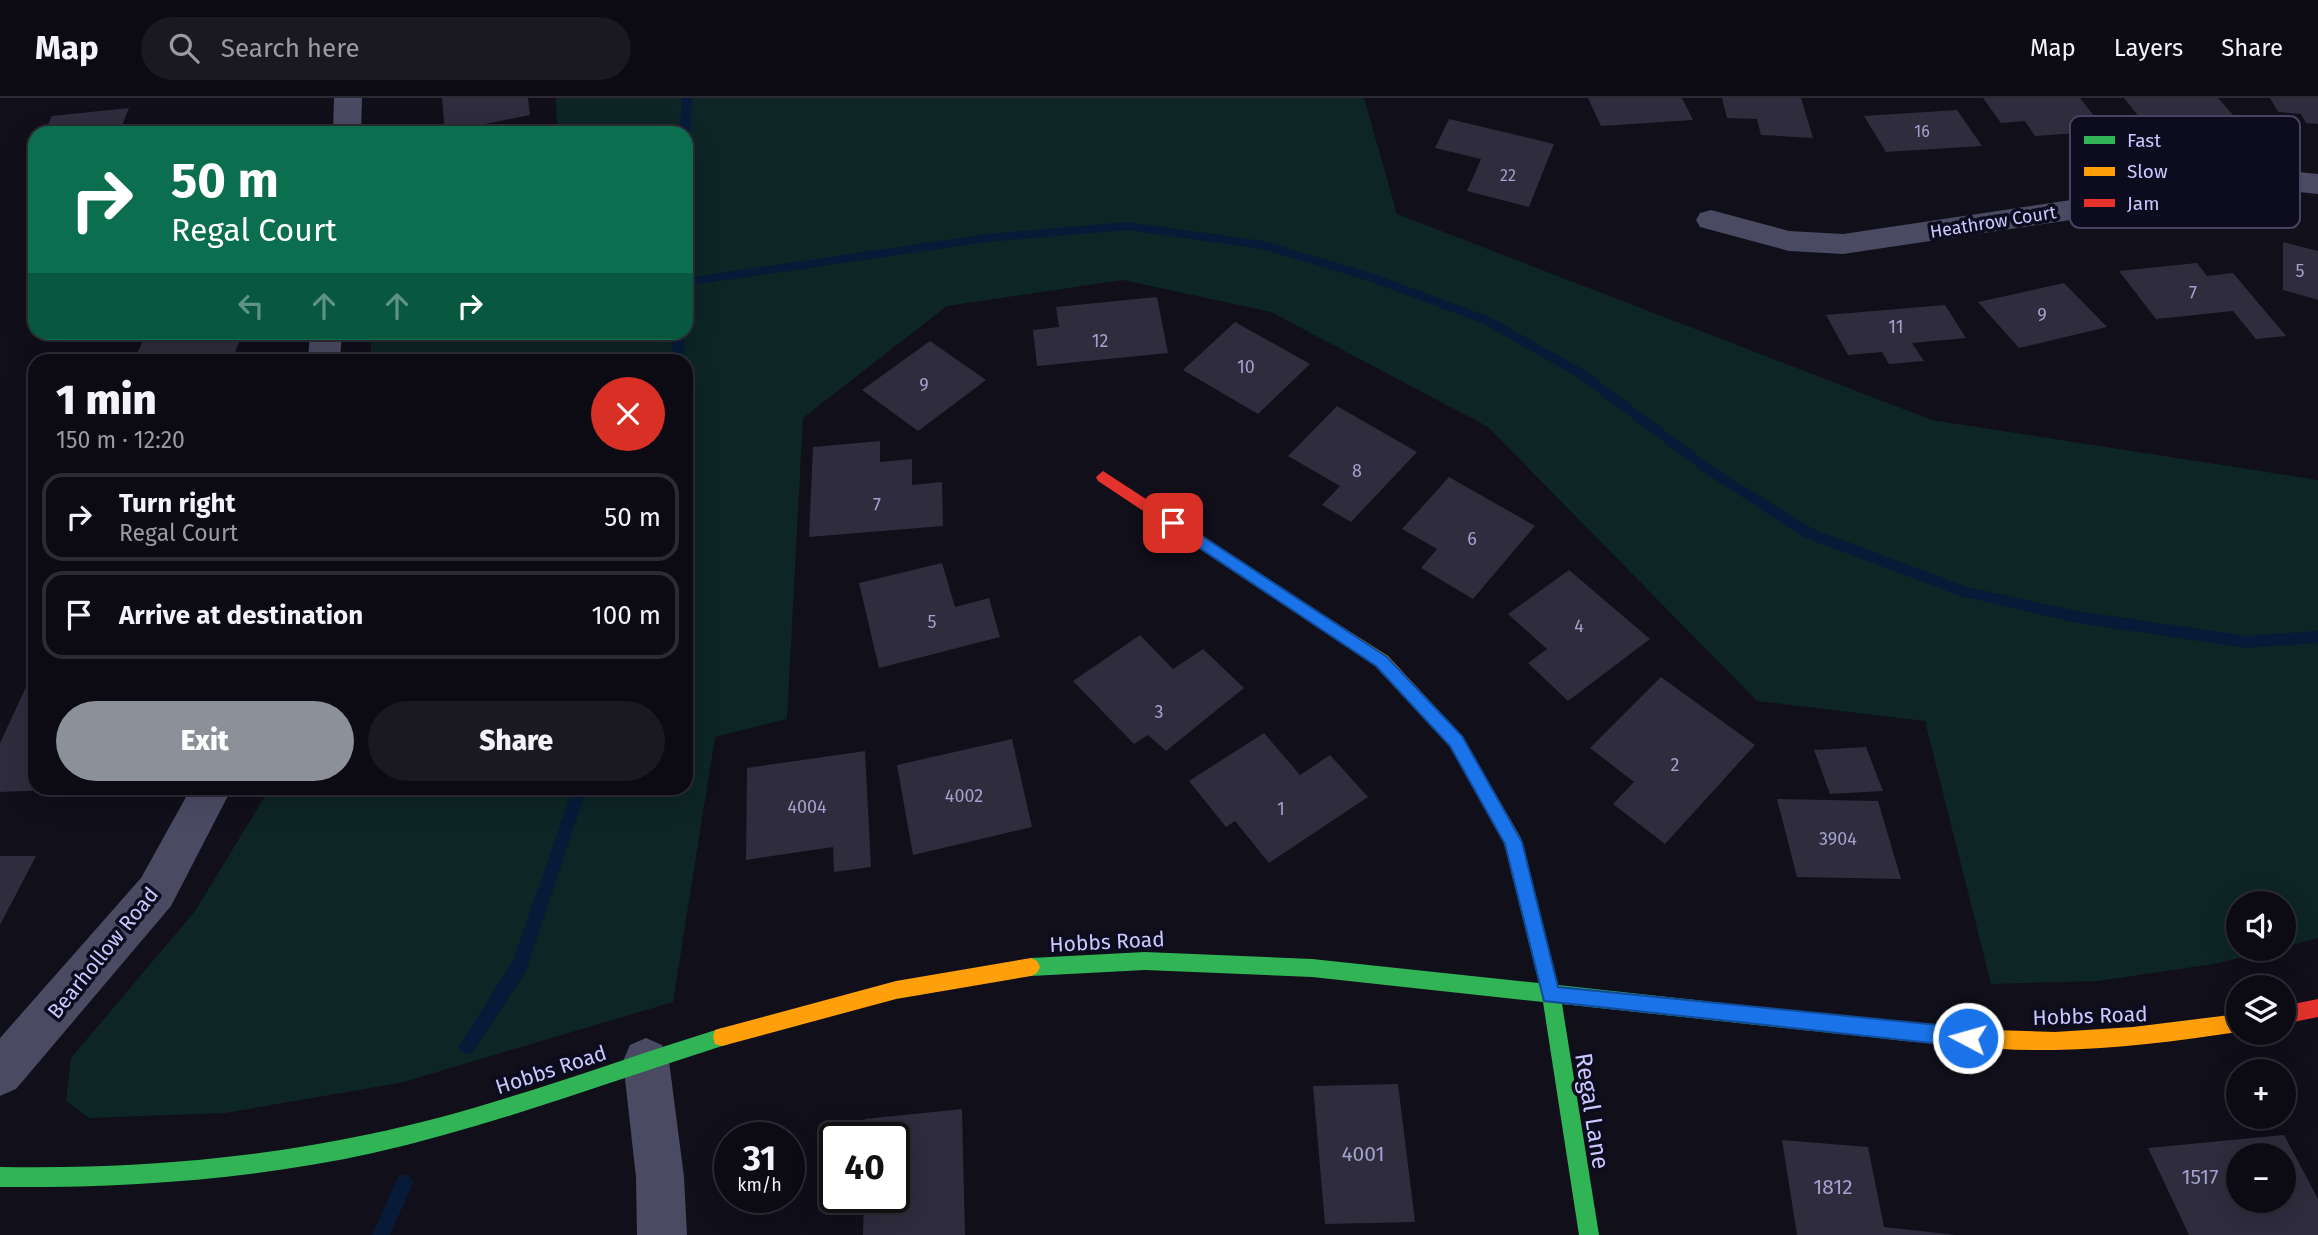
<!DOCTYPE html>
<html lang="en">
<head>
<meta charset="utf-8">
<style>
  body { margin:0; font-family:"Fira Sans",sans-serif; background:#1a1922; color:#f1f3f6; height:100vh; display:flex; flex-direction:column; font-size:26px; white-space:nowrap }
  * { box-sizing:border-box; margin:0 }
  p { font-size:23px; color:#9a9ba0 }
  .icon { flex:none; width:38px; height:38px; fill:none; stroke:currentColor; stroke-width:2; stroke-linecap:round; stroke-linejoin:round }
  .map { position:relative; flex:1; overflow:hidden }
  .side { position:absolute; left:28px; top:256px; width:665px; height:441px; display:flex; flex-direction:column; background:#0c0b14; border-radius:21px; box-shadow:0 7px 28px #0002,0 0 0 2px #2c2b34 }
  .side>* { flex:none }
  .guide { position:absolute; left:28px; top:28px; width:665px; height:214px; border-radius:21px; box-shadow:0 7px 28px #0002,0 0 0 2px #2c2b34; background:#0b6e4f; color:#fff; overflow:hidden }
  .controls { position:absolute; left:2226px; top:793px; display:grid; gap:14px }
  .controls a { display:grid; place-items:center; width:70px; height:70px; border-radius:50%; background:#0c0b14; box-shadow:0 7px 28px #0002,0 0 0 2px #2c2b34; font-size:35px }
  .speed { position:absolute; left:714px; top:1024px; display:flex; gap:14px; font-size:35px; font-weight:700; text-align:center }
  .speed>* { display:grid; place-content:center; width:91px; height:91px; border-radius:50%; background:#0c0b14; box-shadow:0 7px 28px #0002,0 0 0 2px #2c2b34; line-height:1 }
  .speed small { font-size:18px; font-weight:400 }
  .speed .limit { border:4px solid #111; border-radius:10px; background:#fff; color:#111 }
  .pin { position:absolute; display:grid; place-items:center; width:60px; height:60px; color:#fff; margin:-30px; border-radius:14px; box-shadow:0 4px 10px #0006 }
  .me { position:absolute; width:77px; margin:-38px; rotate:276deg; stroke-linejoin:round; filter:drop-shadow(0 0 5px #0008) }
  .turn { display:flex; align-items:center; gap:24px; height:147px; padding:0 28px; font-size:32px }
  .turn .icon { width:91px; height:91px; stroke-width:2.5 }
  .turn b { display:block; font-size:49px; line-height:60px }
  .lanes { display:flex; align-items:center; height:66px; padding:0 28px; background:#0003; justify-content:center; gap:35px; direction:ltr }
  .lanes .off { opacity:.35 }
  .round { display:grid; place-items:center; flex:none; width:74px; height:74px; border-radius:37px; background:#1a1922 }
  .head { display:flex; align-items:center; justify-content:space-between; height:119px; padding:0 28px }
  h1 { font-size:42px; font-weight:800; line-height:52px }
  .action { display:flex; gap:14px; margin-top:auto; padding:14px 28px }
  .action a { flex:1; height:80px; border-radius:42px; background:#8c9099; color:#fff; font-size:28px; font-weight:800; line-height:80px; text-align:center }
  .action a+a { background:#1a1922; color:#f1f3f6 }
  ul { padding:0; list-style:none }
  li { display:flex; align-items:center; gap:21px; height:88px; margin:0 14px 10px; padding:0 14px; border:4px solid #2c2b34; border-radius:21px }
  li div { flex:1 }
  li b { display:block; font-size:26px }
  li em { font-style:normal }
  header { display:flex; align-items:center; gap:42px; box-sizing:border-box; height:98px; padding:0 35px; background:#0c0b14; border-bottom:2px solid #2c2b34 }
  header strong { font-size:33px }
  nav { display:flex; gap:38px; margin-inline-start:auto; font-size:24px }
  .search { width:490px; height:63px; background:#1a1922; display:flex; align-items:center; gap:18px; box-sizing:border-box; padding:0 24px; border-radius:38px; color:#9a9ba0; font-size:26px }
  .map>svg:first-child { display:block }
  .green { fill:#0d2524 }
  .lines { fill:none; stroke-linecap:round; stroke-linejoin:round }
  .stream { fill:#071b39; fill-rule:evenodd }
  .building { fill:#2e2c3d; fill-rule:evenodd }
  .street { fill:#4a4a63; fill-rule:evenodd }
  .fast { fill:#30b455; fill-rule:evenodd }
  .slow { fill:#ff9f0a; fill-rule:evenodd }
  .jam { fill:#e5322d; fill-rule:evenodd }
  .route { fill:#1a73e8; stroke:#114b97; stroke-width:2 }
  .labels { text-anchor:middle; stroke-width:7; stroke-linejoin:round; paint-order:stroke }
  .far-number-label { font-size:16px; fill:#a4a1ce }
  .far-street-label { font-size:18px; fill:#ccc8ff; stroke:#0d0b1e }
  .number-label { font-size:18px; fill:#a4a1ce }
  .street-label { font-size:21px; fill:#ccc8ff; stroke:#0d0b1e }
  .near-number-label { font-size:21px; fill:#a4a1ce }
  .near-street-label { font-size:24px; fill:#ccc8ff; stroke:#0d0b1e }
  .key { fill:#0d0b1e; stroke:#464462; stroke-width:2 }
  .key-label { font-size:19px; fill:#ccc8ff }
</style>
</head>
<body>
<header>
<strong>Map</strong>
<div class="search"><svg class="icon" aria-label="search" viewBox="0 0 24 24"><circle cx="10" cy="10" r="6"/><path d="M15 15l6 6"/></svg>Search here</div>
<nav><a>Map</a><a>Layers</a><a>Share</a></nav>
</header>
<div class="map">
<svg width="2318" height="1137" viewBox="0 0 2318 1137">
  <rect width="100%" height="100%" fill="#100f1a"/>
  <path class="green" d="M556,0h808l33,116 535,206 386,60v458l-34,9v-44h-46v45l38,1 -62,15 -116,17 -107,3 -66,-263 -168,-20 -269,-274 -217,-115 -148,-32 -176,26 -144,112 -16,301 -72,18 -42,265 -273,81 -175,30 -136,5 -23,-17 5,-43 124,-147 75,-123h416v-428h-316l2,-27 314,-1v-199h-129z"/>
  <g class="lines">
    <path class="stream" d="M682,0h10l-2,35 -4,3v-3h-6z
      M1127,124l136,19 111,33 116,43 94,53 128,96 101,63 154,58 110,24 170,25 71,-5v12l-71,5 -170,-25 -116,-27 -158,-59 -99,-65 -128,-96 -94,-53 -116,-43 -104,-31 -135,-19 -140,12 -301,44v-8l301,-44z
      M671,234h12l2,28h-12z
      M573,690h14l-61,183 -53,81 -6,2 -6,-2 -2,-6 54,-85z
      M404,1076l6,3 3,6 -23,52h-18l26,-58z"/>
  </g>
  <path class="building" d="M442,0h86l2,17 -85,17z
    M1588,0h94l11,22 -92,6z
    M1722,0h79l12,40 -52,-3 -4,-16 -30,-1z
    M1983,0h97l26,33 -71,5 -10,-15 -24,2z
    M2124,0h94l16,18 -91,6z
    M2270,0h48v26l-12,-1 -5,-9 -23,-2z
    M129,10l-10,25h-75l8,-17z
    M1957,12l25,36 -96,6 -22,-36z
    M1449,21l105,25 -25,63 -62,-16 14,-32 -46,-11z
    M2283,144l35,9v49l-35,-10z
    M2197,165l10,13 26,-3 53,63 -30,3 -23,-28 -77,8 -37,-48z
    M2064,185l43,44 -88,21 -41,-46z
    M1157,199l11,56 -131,13 -4,-36 26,-3 -3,-20z
    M1945,207l21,33 -54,5 12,18 -35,3 -7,-12 -34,3 -22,-40z
    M1235,224l75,42 -52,50 -75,-44z
    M147,234h96l-11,28h-98z
    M930,243l56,39 -68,51 -56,-41z
    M1337,308l80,46 -66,70 -29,-17 18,-19 -52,-30z
    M880,343v21l32,-3v26l30,-3 1,44 -134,11 4,-90z
    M1449,379l86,49 -62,73 -52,-31 16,-19 -35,-20z
    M942,465l13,44 34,-9 11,39 -121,31 -20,-85z
    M1569,472l81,69 -82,62 -40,-38 19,-14 -39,-35z
    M1140,537l33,34 30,-20 41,39 -78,63 -18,-16 -14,9 -61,-63z
    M1661,579l94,68 -90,99 -52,-40 21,-22 -44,-34z
    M27,587h8v103l12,2 -47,2v-49z
    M1264,635l36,42 30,-20 38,42 -99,66 -34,-42 -9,6 -37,-46z
    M1012,641l20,88 -119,28 -16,-90z
    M1866,649l17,44 -53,3 -16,-44z
    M865,653l6,116 -37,5 -1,-25 -87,13 1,-92z
    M1777,701l101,2 23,78 -104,-2z
    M0,758h36l-36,69z
    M1398,986l17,138 -90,2 -12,-138z
    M962,1011l3,126h-102l1,-38h30v-59h-29v-19z
    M2284,1037l34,64v36h-129l-41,-87zM2238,1057h46v45h-46z
    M1782,1042l86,7 16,80 72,8h-159z"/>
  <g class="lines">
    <path class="street" d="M334,0h28l-1,35h-28z
      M2289,73l29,3v20l-29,-3 -50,4 -396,59 -54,-3 -89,-24 -4,-7 4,-7 11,-3 78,21 54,3 396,-59z
      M310,234h32l-2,28h-32z
      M191,690h41l-61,118 -155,183 -16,7v-58l141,-160z
      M646,940l16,7 7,16 15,116 3,58h-50l-1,-58 -13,-116 7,-16z"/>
    <path class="fast" d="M1512,733l6,2 3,6 37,146 330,36 7,2 2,7 -2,7 -7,2 -326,-35 37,231h-20l-36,-233 -231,-25 -167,-7 -114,6 -6,-3 -3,-6 3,-6 6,-3 114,-6 167,7 227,24 -36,-144 3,-6z
      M722,930l7,2 2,7 -2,7 -7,2c-116,37 -230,80 -349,107 -123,27 -248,35 -373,34v-20c125,2 248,-7 370,-33 120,-25 236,-70 352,-106z"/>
    <path class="slow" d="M1239,463l149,95 74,80 56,97 3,6 -3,6 -6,2 -6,-2 -56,-99 -74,-80 -142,-95 -2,-4 2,-4z
      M1031,860l6,3 3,6 -3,6 -6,3 -135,23 -174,47 -7,-2 -2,-7 2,-7 7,-2 174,-47z
      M2238,916v18c-61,9 -122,17 -183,18 -56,1 -111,-5 -167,-11l-7,-2 -2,-7 2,-7 7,-2 105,9 62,2 78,-5z"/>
    <path class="jam" d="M1103,373l141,92 2,4 -2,4h-10l-136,-90 -2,-4z
      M2318,901v18l-34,7v-18z"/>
  </g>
  <path class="route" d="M1173,419l214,140 75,79 60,106 36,145 410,41 7,3 3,7 -3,6 -7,3 -424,-46 -39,-157 -55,-98 -74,-80 -208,-139 -3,-4 3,-4z"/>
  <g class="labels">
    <g class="far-number-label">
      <text x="1922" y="39">16</text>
      <text x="1508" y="83">22</text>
    </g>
    <g class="far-street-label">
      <text transform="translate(1993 124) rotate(-9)" y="6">Heathrow Court</text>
    </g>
    <g class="number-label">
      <text x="2300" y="179">5</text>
      <text x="2193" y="201">7</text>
      <text x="2042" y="223">9</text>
      <text x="1896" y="235">11</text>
      <text x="1100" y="249">12</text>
      <text x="1246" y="275">10</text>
      <text x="924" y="293">9</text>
      <text x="1357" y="379">8</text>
      <text x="877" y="413">7</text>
      <text x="1472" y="447">6</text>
      <text x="932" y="530">5</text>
      <text x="1579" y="534">4</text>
      <text x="1159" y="620">3</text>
      <text x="1675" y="673">2</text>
      <text x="964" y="704">4002</text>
      <text x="807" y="715">4004</text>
      <text x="1281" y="717">1</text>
      <text x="1838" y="747">3904</text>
    </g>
    <g class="street-label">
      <text transform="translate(1107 844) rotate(-3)" y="7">Hobbs Road</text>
      <text transform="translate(103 855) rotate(-51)" y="7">Bearhollow Road</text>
      <text transform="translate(2090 918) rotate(-2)" y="7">Hobbs Road</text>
      <text transform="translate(551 972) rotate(-18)" y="7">Hobbs Road</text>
    </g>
    <g class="near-number-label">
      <text x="1363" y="1063">4001</text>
      <text x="2200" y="1086">1517</text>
      <text x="1833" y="1096">1812</text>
    </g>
    <g class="near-street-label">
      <text transform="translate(1592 1013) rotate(81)" y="8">Regal Lane</text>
    </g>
  </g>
  <rect x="2070" y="18" width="230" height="112" rx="10" class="key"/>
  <rect x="2084" y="38" width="31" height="8" fill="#30b455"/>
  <rect x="2084" y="69" width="31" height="9" fill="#ff9f0a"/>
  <rect x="2084" y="101" width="31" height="8" fill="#e5322d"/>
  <g class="key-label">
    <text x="2127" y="49">Fast</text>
    <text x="2127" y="80">Slow</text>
    <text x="2127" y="112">Jam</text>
  </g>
</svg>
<div class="controls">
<a><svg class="icon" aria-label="sound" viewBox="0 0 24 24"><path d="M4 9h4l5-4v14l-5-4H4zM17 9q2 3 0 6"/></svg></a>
<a><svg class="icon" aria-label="layers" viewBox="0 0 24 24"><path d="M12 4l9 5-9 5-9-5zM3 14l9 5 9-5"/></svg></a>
<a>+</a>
<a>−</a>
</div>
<div class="speed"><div>31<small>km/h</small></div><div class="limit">40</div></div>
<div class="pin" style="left:1173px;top:425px;background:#d93025"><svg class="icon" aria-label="arrive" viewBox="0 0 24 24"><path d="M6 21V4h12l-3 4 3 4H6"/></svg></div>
<svg class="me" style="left:1968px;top:940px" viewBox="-20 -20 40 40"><circle r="17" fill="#1a73e8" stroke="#fff" stroke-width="3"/><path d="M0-11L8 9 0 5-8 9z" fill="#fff"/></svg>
<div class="guide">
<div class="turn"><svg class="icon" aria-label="right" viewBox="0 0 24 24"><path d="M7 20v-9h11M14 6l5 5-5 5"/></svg><div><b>50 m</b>Regal Court</div></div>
<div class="lanes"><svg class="icon off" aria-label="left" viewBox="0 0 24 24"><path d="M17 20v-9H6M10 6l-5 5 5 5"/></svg><svg class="icon off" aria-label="ahead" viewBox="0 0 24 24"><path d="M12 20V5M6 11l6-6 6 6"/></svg><svg class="icon off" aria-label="ahead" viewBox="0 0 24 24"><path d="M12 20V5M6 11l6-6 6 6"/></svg><svg class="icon" aria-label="right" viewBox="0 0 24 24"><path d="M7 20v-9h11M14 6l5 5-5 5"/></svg></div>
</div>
<section class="side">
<div class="head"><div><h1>1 min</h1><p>150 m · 12:20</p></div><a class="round" style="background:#d93025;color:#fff"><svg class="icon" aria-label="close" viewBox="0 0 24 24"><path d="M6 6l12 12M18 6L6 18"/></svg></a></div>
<ul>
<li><svg class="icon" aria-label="right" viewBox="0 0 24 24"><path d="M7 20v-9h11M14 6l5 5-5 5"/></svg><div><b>Turn right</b><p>Regal Court</p></div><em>50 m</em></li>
<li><svg class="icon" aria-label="arrive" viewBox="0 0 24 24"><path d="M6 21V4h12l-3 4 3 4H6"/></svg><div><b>Arrive at destination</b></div><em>100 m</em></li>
</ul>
<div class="action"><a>Exit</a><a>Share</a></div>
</section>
</div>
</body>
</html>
